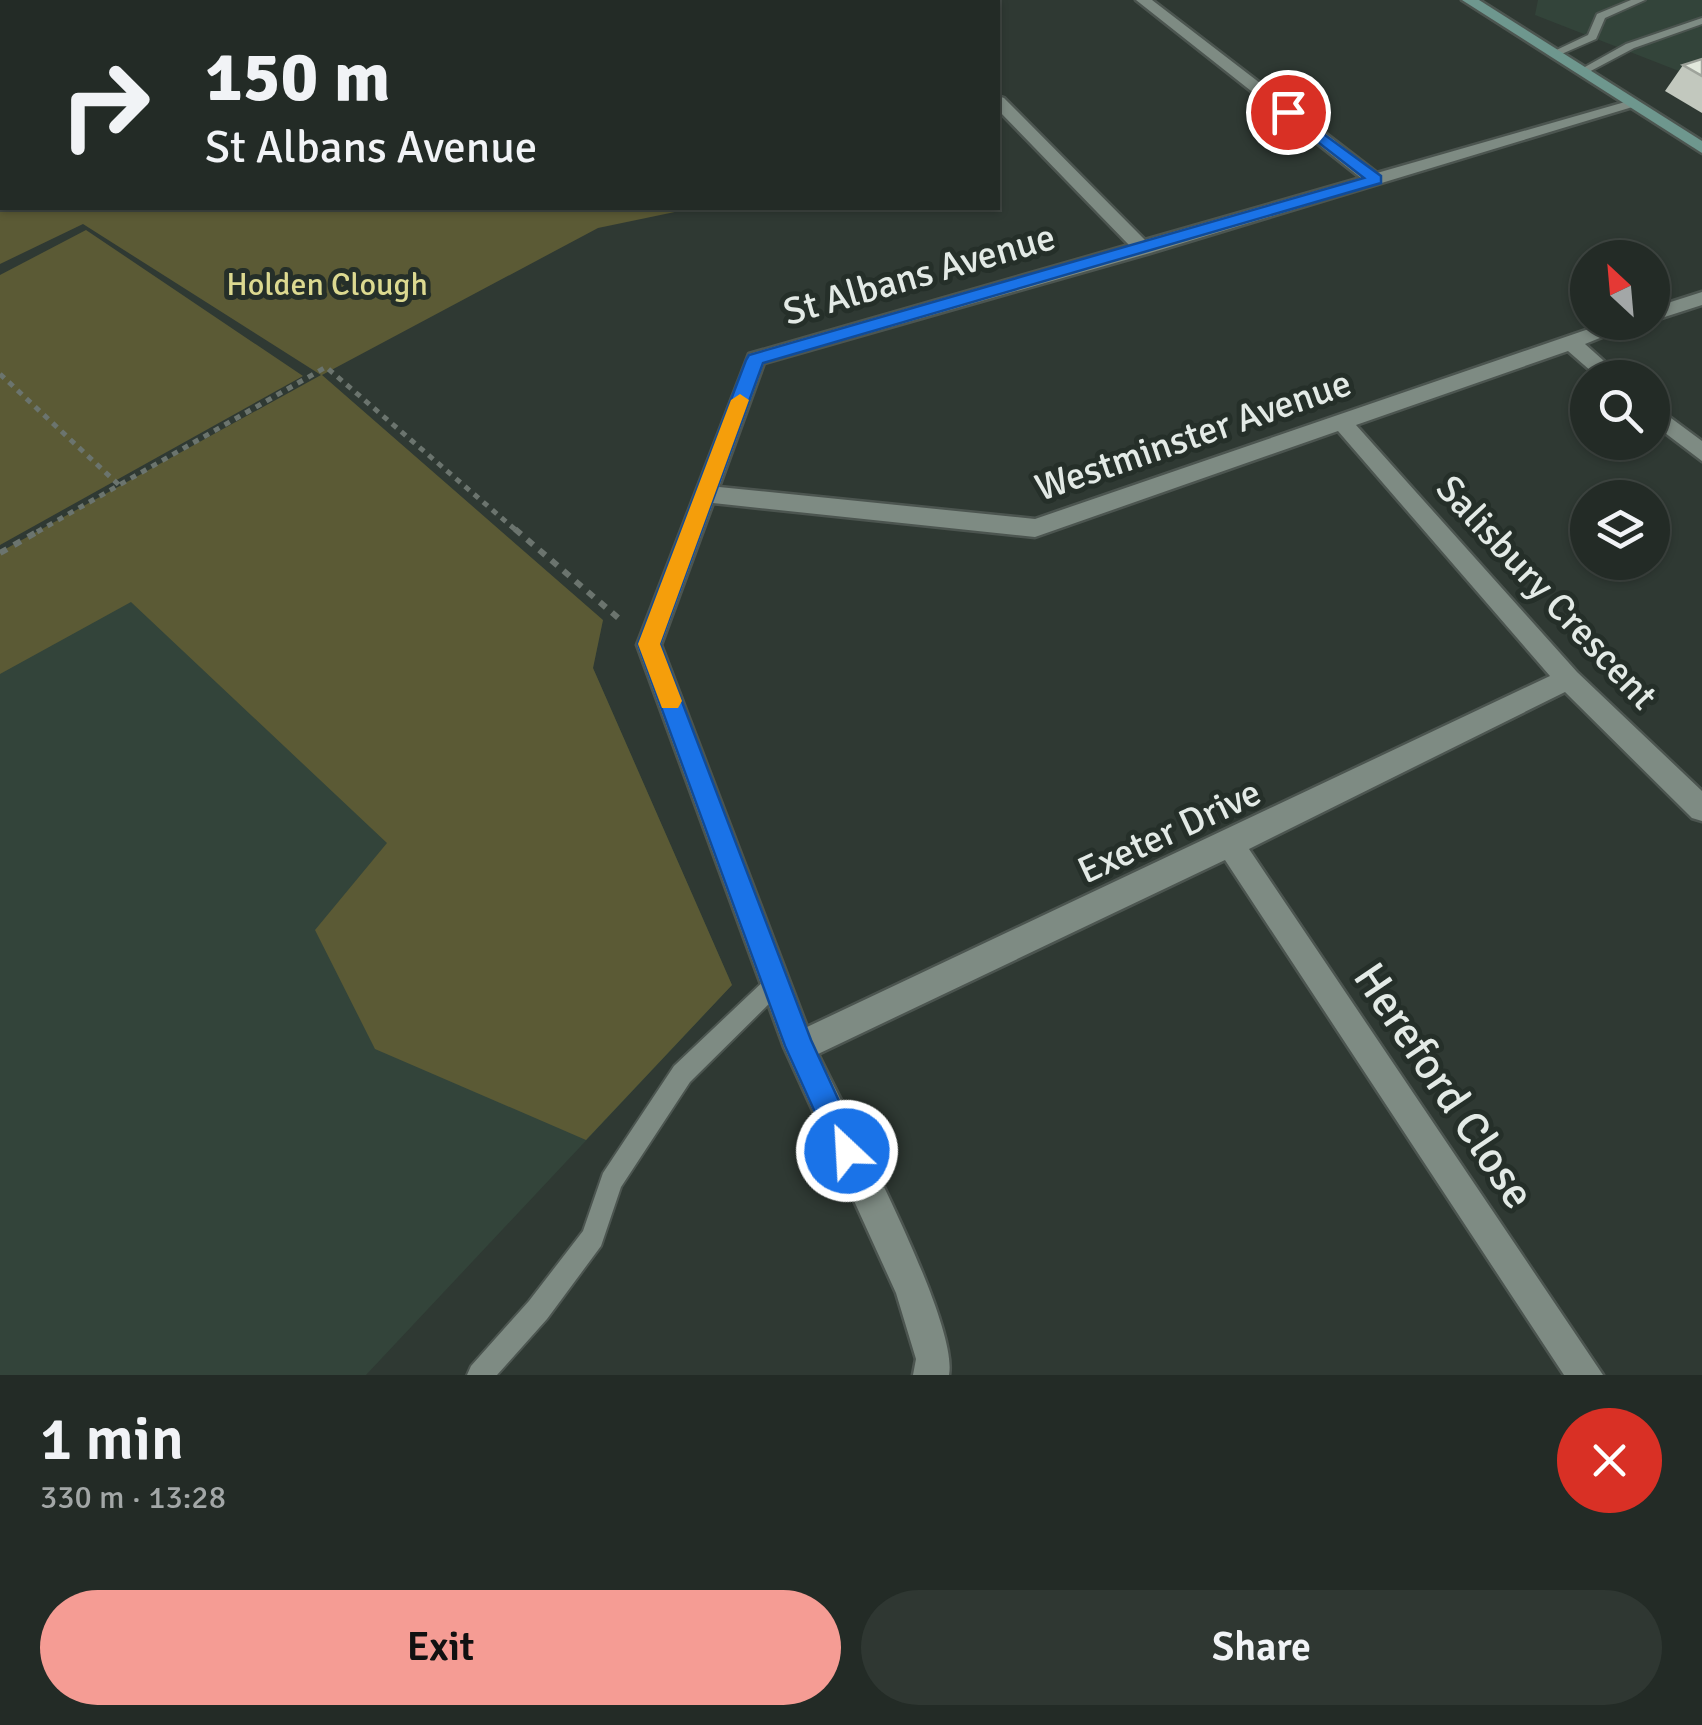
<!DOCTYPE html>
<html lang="en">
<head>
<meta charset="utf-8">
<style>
  body { margin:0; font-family:Signika,sans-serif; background:#2f3732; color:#f1f3f6; height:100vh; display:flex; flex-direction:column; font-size:38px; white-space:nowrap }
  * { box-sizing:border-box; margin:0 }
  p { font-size:32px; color:#a3a7a7 }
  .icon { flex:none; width:55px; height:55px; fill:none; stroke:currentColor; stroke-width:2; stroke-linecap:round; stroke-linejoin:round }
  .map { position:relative; height:1375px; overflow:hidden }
  .drawer { display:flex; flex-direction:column; background:#232b26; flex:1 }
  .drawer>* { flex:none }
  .hud { position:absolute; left:0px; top:0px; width:1000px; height:210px; box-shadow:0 2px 8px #0004,0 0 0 2px #404743; background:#232b26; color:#f1f3f6; overflow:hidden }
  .needle { width:65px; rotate:334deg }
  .controls { position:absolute; left:1570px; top:240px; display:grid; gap:20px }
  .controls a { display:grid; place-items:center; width:100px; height:100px; border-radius:50%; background:#232b26; box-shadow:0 2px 8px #0004,0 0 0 2px #404743; font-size:50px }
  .pin { position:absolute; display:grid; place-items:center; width:85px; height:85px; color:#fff; margin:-42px; border:5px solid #fff; border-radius:50%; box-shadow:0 2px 10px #0007 }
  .me { position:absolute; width:110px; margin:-55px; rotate:335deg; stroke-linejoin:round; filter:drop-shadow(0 0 8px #0008) }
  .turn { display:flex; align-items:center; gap:35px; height:210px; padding:0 40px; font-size:45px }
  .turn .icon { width:130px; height:130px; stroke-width:2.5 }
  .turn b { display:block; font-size:70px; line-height:85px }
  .round { display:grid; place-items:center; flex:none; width:105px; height:105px; border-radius:52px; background:#2f3732 }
  .headline { display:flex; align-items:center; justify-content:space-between; height:170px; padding:0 40px }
  h1 { font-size:60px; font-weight:600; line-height:75px }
  .cta { display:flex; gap:20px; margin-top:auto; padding:20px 40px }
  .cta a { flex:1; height:115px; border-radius:60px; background:#f59c94; color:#111; font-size:40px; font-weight:600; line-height:115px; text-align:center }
  .cta a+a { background:#2f3732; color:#f1f3f6 }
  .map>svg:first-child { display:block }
  .built { fill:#33443a }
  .green { fill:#5b5a35 }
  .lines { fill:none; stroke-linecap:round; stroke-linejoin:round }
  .lane-casing { stroke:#4c5550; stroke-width:4 }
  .street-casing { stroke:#4c5550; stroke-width:5 }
  .secondary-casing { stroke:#4c5550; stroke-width:5 }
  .path-far1 { stroke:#6b746e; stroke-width:5; stroke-dasharray:6 6; stroke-linecap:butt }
  .path { stroke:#6b746e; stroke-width:6; stroke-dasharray:8 8; stroke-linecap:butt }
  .lane { fill:#7e8b83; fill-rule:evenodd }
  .street { fill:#7e8b83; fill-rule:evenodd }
  .secondary { fill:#6e978e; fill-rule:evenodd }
  .wall { fill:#c2c8be }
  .building { fill:#e2e9dd; stroke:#9ea39b; stroke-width:2.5 }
  .route { fill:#1a73e8; stroke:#114b97; stroke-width:2.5 }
  .slow { fill:#f59e0b }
  .labels { text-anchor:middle; stroke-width:10; stroke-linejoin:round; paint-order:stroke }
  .far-park-label { font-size:32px; fill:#dcd990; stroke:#252f29 }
  .street-label { font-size:38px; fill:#e3eae6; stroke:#252f29 }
  .near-street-label { font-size:45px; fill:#e3eae6; stroke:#252f29 }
</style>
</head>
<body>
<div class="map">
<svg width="1702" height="1375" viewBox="0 0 1702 1375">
  <rect width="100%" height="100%" fill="#2f3933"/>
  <path class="built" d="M1538,0h164v80l-167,-65z
    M0,552l603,68 -10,48 139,317 -366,390h-366z"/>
  <path class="green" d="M0,93l2,115h692l-96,20 -276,147 281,245 -10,48 139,317 -146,155 -211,-91 -60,-119 72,-87 -256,-241 -131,72v-122l321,-177 -238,-151 -83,40z
    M86,230l217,146 -303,169v-270z"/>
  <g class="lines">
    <g class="lane-casing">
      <path id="lane" d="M1631,0h14l-40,18 -9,21 -39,17 -9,-2 40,-19 9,-21z
        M1702,18v6l-68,24 -49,26 -9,-2 50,-28z
        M776,973l7,3 3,7 -3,7 -93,92 -69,105 -20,59 -54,73 -50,56h-30l4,-9 58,-65 54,-70 20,-58 71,-107 95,-90z"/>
    </g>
    <g class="street-casing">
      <path id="street" d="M891,0h15l1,2h-14z
        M1136,0h16l225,173 248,-71 14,3 -489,148 -386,110 -45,124 316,32 574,-197h30l-54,22 38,34h-24l-31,-27 -212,74 221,247 125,119v30l-10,-3 -127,-126 -316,157 354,526h-39l-339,-515 -407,194c29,60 141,267 131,321h-36l3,-16 -20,-66 -112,-246 -147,-402 112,-291 380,-109 -131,-135v-14l6,2 141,142 216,-62zM1338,431l212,245 -743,351 -146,-382 52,-142 322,34z
        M1702,292v13l-50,16v-13z
        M1652,404l50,37v20l-50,-38z"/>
    </g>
    <g class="secondary-casing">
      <path id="secondary" d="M1462,0h17l223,141v12z"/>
    </g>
    <path class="path-far1" d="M0,374l119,111
      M37,532l289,-165 192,165"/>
    <path class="path" d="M515,529l109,94
      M0,553l42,-24"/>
    <use href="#lane" class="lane"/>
    <use href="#street" class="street"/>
    <use href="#secondary" class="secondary"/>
  </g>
  <path class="wall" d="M1702,59v54l-37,-22 18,-26z"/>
  <path class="building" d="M1702,59v17l-19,-11z"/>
  <path class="route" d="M1288,108l93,68v7l-618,180 -103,281 151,396 51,111 -4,10 -11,4 -10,-4 -52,-115 -147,-402 108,-284 3,-5 615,-177 -81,-63 -2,-3z"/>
  <path class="slow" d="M740,394l9,6 -89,244 22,57 -4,7h-16l-24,-64 93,-244z"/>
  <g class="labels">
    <g class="far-park-label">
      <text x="327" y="295">Holden Clough</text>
    </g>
    <g class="street-label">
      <text transform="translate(919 274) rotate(-16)" y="13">St Albans Avenue</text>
      <text transform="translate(1193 435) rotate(-19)" y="13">Westminster Avenue</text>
      <text transform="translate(1547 592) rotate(47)" y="13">Salisbury Crescent</text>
      <text transform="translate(1169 831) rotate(-25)" y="13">Exeter Drive</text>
    </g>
    <g class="near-street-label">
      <text transform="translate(1445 1085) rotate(56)" y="16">Hereford Close</text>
    </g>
  </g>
</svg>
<div class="controls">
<a><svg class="needle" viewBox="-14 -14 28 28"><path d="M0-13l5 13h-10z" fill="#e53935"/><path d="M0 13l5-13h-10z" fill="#a3a7a7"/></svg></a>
<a><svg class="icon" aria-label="search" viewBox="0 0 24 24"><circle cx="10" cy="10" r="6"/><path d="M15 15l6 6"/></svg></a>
<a><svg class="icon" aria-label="layers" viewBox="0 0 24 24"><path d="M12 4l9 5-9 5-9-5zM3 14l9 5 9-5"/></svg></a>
</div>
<div class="pin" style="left:1288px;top:112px;background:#d93025"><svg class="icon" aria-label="arrive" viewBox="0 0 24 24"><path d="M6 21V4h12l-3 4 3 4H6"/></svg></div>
<svg class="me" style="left:847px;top:1151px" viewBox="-20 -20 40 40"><circle r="17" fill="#1a73e8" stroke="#fff" stroke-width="3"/><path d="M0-11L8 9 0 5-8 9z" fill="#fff"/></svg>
<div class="hud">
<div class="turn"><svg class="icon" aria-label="right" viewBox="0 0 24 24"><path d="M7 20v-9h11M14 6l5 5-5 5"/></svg><div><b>150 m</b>St Albans Avenue</div></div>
</div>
</div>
<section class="drawer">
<div class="headline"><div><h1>1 min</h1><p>330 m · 13:28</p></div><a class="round" style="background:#d93025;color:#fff"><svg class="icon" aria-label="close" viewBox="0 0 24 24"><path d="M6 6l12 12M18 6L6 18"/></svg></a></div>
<div class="cta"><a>Exit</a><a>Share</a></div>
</section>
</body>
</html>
